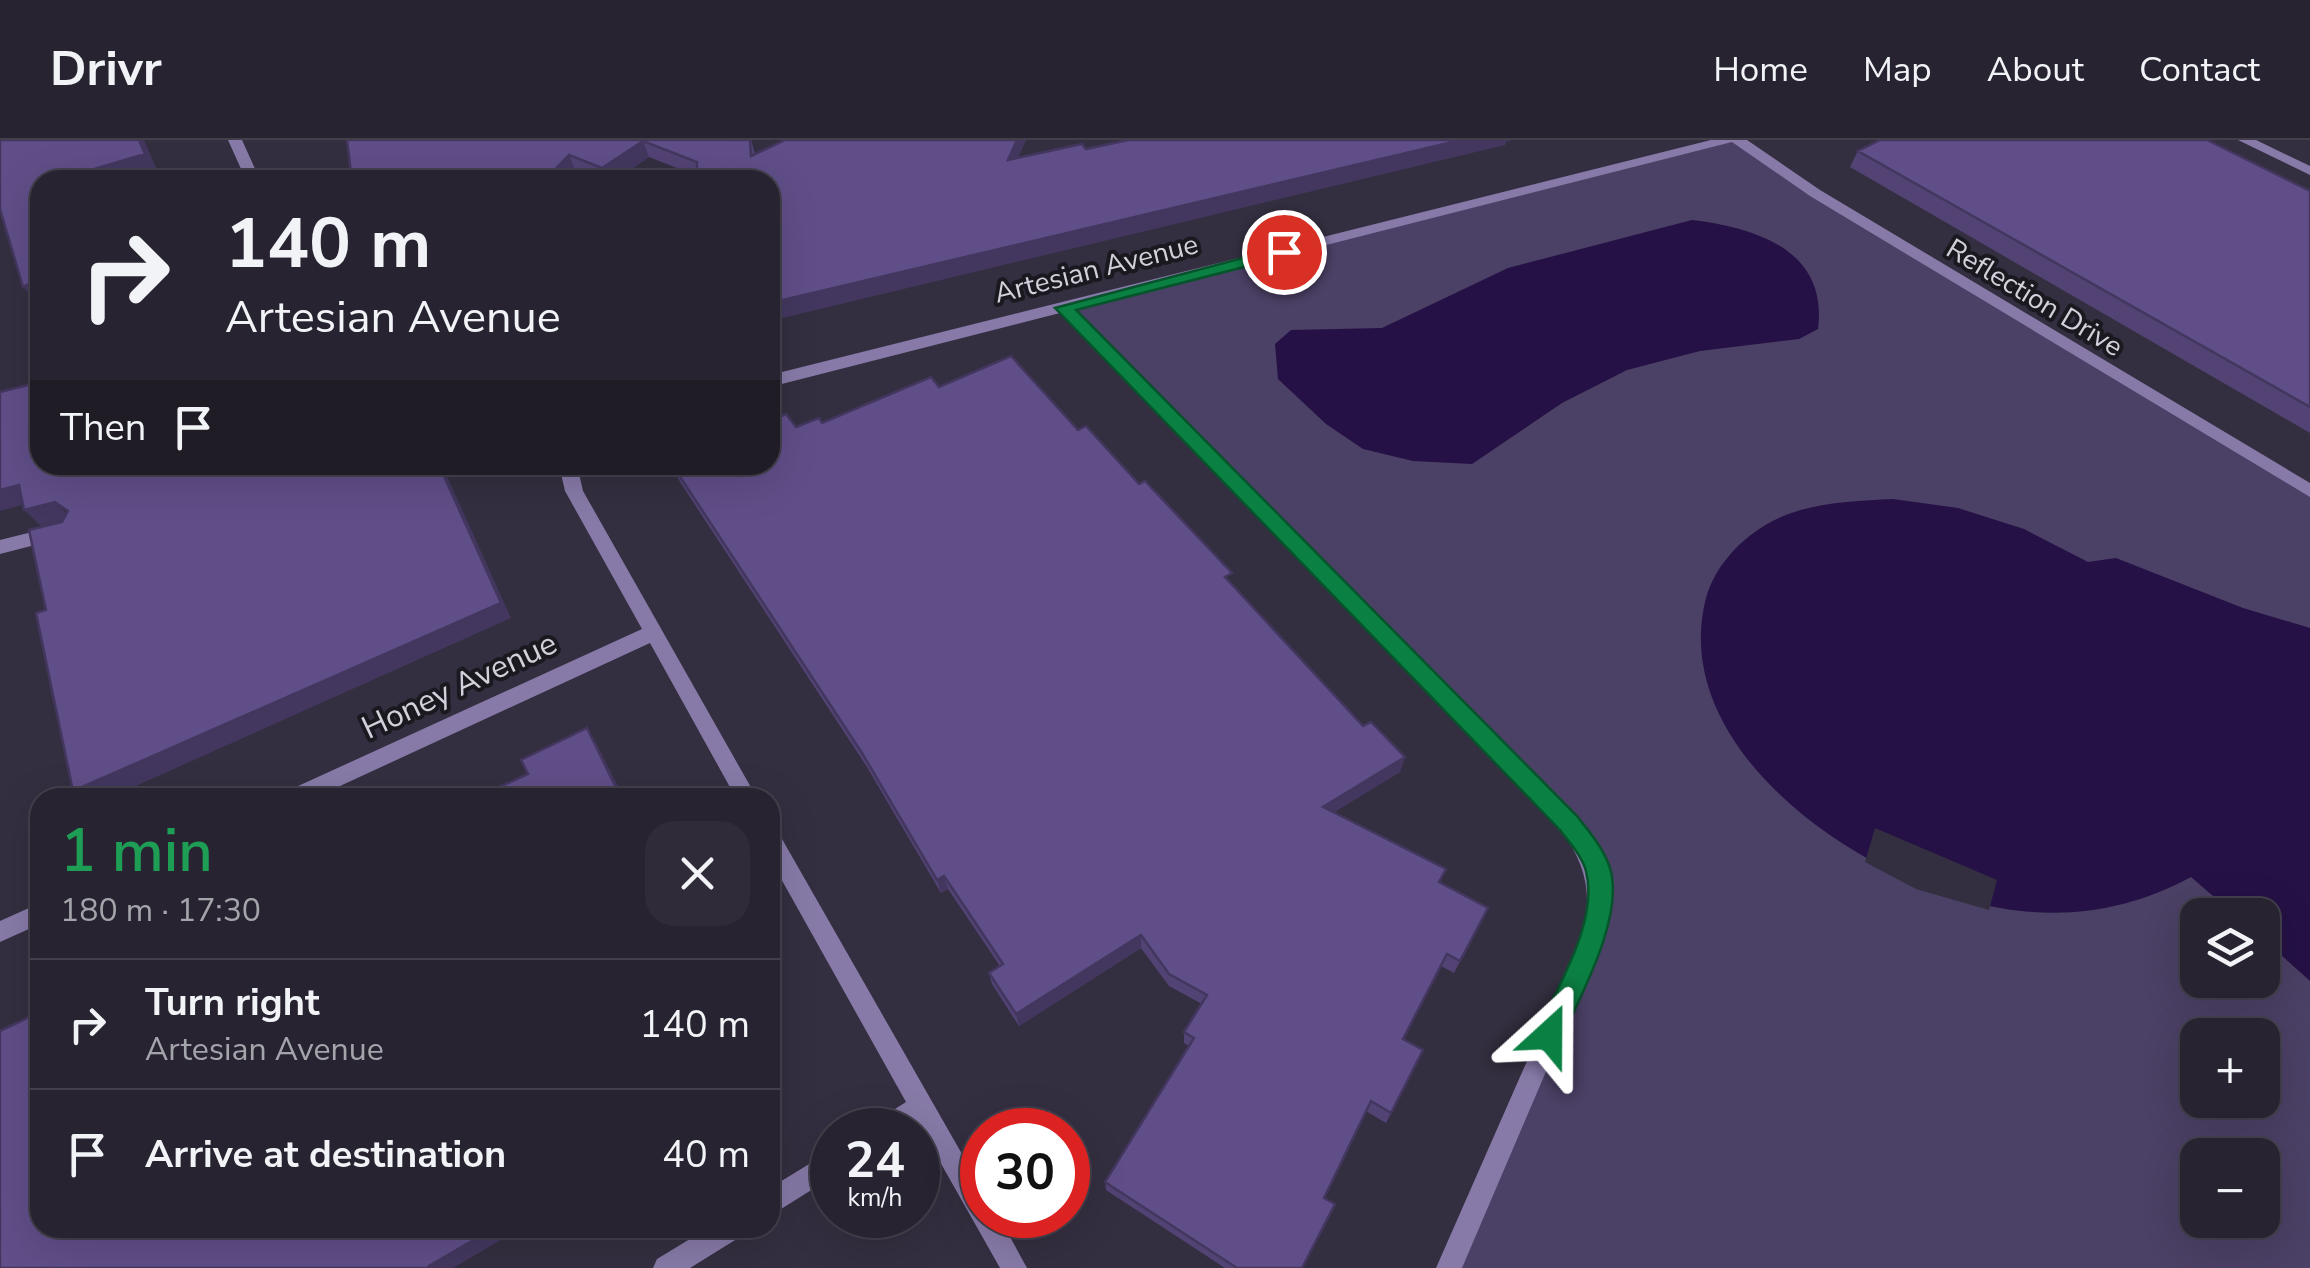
<!DOCTYPE html>
<html lang="en">
<head>
<meta charset="utf-8">
<style>
  body { margin:0; font-family:"Nunito Sans",sans-serif; background:#2f2b38; color:#f1f3f6; height:100vh; display:flex; flex-direction:column; font-size:38px; white-space:nowrap }
  * { box-sizing:border-box; margin:0 }
  p { font-size:32px; color:#a4a4ab }
  .icon { flex:none; width:55px; height:55px; fill:none; stroke:currentColor; stroke-width:2; stroke-linecap:round; stroke-linejoin:round }
  .map { position:relative; flex:1; overflow:hidden }
  .drawer { position:absolute; left:30px; top:648px; width:750px; height:450px; display:flex; flex-direction:column; background:#272330; border-radius:30px; box-shadow:0 10px 40px #0002,0 0 0 2px #43404c }
  .drawer>* { flex:none }
  .hud { position:absolute; left:30px; top:30px; width:750px; height:305px; border-radius:30px; box-shadow:0 10px 40px #0002,0 0 0 2px #43404c; background:#272330; color:#f1f3f6; overflow:hidden }
  .buttons { position:absolute; left:2180px; top:758px; display:grid; gap:20px }
  .buttons a { display:grid; place-items:center; width:100px; height:100px; border-radius:20px; background:#272330; box-shadow:0 10px 40px #0002,0 0 0 2px #43404c; font-size:50px }
  .speed { position:absolute; left:810px; top:968px; display:flex; gap:20px; font-size:50px; font-weight:700; text-align:center }
  .speed>* { display:grid; place-content:center; width:130px; height:130px; border-radius:50%; background:#272330; box-shadow:0 10px 40px #0002,0 0 0 2px #43404c; line-height:1 }
  .speed small { font-size:25px; font-weight:400 }
  .speed .limit { border:15px solid #d22; background:#fff; color:#111 }
  .pin { position:absolute; display:grid; place-items:center; width:85px; height:85px; color:#fff; margin:-42px; border:5px solid #fff; border-radius:50%; box-shadow:0 2px 10px #0007 }
  .me { position:absolute; width:110px; margin:-55px; rotate:24deg; stroke-linejoin:round; filter:drop-shadow(0 0 8px #0008) }
  .turn { display:flex; align-items:center; gap:35px; height:210px; padding:0 30px; font-size:45px }
  .turn .icon { width:130px; height:130px; stroke-width:2.5 }
  .turn b { display:block; font-size:70px; line-height:85px }
  .then { display:flex; align-items:center; height:95px; padding:0 30px; background:#0003; gap:20px; font-size:38px }
  .round { display:grid; place-items:center; flex:none; width:105px; height:105px; border-radius:30px; background:#2f2b38 }
  .headline { display:flex; align-items:center; justify-content:space-between; height:170px; padding:0 30px }
  h1 { font-size:60px; font-weight:600; line-height:75px; color:#1e9e55 }
  ul { padding:0; list-style:none }
  li { display:flex; align-items:center; gap:30px; height:130px; padding:0 30px; border-top:2px solid #43404c }
  li div { flex:1 }
  li b { display:block; font-size:38px }
  li em { font-style:normal }
  header { display:flex; align-items:center; gap:60px; box-sizing:border-box; height:140px; padding:0 50px; background:#272330; border-bottom:2px solid #43404c }
  header strong { font-size:48px }
  nav { display:flex; gap:55px; margin-inline-start:auto; font-size:35px }
  .map>svg:first-child { display:block }
  .green { fill:#4b4065; fill-rule:evenodd }
  .water { fill:#251145 }
  .pier { fill:#342f40 }
  .lines { fill:none; stroke-linecap:round; stroke-linejoin:round }
  .minor { fill:#877aa8; fill-rule:evenodd }
  .wall { fill:#534375 }
  .shaded-wall { fill:#43375f }
  .building { fill:#604e88; stroke:#43375f; stroke-width:2.5 }
  .route { fill:#0b8043; stroke:#07532c; stroke-width:2.5 }
  .labels { text-anchor:middle; stroke-width:8; stroke-linejoin:round; paint-order:stroke }
  .far-street-label { font-size:28px; fill:#d3d0db; stroke:#1b1920 }
  .street-label { font-size:32px; fill:#d3d0db; stroke:#1b1920 }
</style>
</head>
<body>
<header>
<strong>Drivr</strong>
<nav><a>Home</a><a>Map</a><a>About</a><a>Contact</a></nav>
</header>
<div class="map">
<svg width="2310" height="1128" viewBox="0 0 2310 1128">
  <rect width="100%" height="100%" fill="#342f40"/>
  <path class="green" d="M1738,0l572,351v777h-861l144,-332 -7,-90 -522,-538zM2198,775h64v65h-64zM2198,895h64v65h-64zM2198,1015h64v65h-64z"/>
  <path class="water" d="M1692,80c66,8 136,31 126,109l-19,10 -99,12 -73,19 -65,33 -90,61 -59,-3 -50,-12 -37,-25 -48,-45 -3,-35 16,-14 91,-2 126,-60z
    M1893,359l65,9 66,21 64,33 28,-4 127,50 67,20v353l-47,-42 -1,-24h-27l-44,-38c-59,32 -123,43 -191,31 -131,-22 -334,-155 -294,-310 10,-36 41,-66 75,-81 35,-15 74,-16 112,-18z"/>
  <path class="pier" d="M1875,688l122,52 -8,30 -73,-21 -51,-27z"/>
  <g class="lines">
    <path class="minor" d="M228,0h14l18,40h-14z
      M1711,0h36l73,50 490,293v14l-500,-301 -78,-54 -658,167 503,507c27,39 39,73 27,120l-142,332h-26l146,-332c11,-42 4,-71 -21,-106l-501,-517 -290,74v-12z
      M2238,0h18l54,26v9z
      M559,325h18l6,26 174,307h-21l-86,-155 -336,155h-32l3,-6 357,-163 -77,-138z
      M56,386l6,2 3,5 -3,5 -62,16v-14z
      M770,690l8,2 204,357v26h16l29,53h-27l-82,-145 -11,7h-34l3,-9 30,-19 -136,-243z
      M40,763v21l-40,18v-21z
      M832,1010v27l-62,39v-28z
      M708,1088h36l-4,9 -50,31h-37l4,-9z"/>
  </g>
  <path class="wall" d="M347,0h404l4,14 263,3 68,-8 42,-9h384l-6,1 -1,4 -735,35 -73,-4 -48,-19 -33,23h-20l-20,-8z
    M1858,11l452,40v242l-460,-266z
    M939,247l139,43 153,153 132,143 42,31 -5,15 -66,40 106,71 48,25 -34,65 -13,-7 -38,73 20,11 -37,73 -20,-12 -42,87 -22,70h-77l-119,-78 -1,-8 84,-136 -5,-3v-11l18,-28 -33,-18 -28,-38 -122,78 -27,-42 -3,-11 11,-7 -52,-77 -7,4 -74,-126 -187,-285 -7,-16 123,-39 26,-4z"/>
  <path class="shaded-wall" d="M139,0h5l13,30 -31,10h-32l-7,-9z
    M1017,0h9l-16,36 -2,-16z
    M1461,0h51l-6,1 -1,4 -735,176v-18z
    M643,1l6,16 -33,23h-9l-5,-12z
    M569,15l7,17 -8,8h-23z
    M40,138v24l-2,2 -15,-17z
    M439,325h3l69,153 -402,180h-27l-9,-7z
    M19,345l17,16 -36,10v-21z
    M55,362l16,16 -30,8 -17,-16z
    M587,588l9,15 28,55h-3z
    M1405,617l-5,15 -80,49 3,-14z
    M944,736l4,13 -7,4 -4,-13z
    M1141,795v13l-122,78 -3,-12z
    M494,1088h27l-68,40h-23l-1,-2z"/>
  <path class="building" d="M0,0h139l6,14 -58,17 16,9h-63v98l-17,9 -23,-78z
    M347,0h403l1,16 34,-16h232l-9,20 74,-16 4,5 42,-9h333l-691,163v-123h-73v-18l-54,-21 -41,27 -33,-13 -24,25h-193z
    M1880,0h327l103,51v216l-452,-256z
    M1011,216l67,74 8,-4 53,58 6,-3 87,92 -7,4 138,149 8,-4 34,35 -82,50 123,62 -7,13 49,26 -28,53 -13,-7 -44,85 20,11 -32,63 -20,-12 -47,97 11,6 -33,64h-65l-132,-86 89,-144 -10,-6 23,-37 -38,-21 -28,-39 -125,79 -27,-41 14,-9 -59,-88 -7,4 -75,-127 -189,-287 97,-1v-44l16,-7 10,13 23,-9 3,5 109,-46 8,10z
    M40,242v83h399l62,138 -428,188 -37,-178 10,-3 -17,-80 33,-8 6,-11 -13,-9 -31,8 -5,-25 -19,5v-98z
    M587,588l34,70h-146l53,-24 -7,-14z
    M40,872v216h454l-65,38 1,2h-430v-237z"/>
  <path class="route" d="M1284,107l9,5 -2,3 -215,55 501,506c12,15 27,33 33,52 15,50 -31,130 -51,176l-10,4 -9,-4 -4,-9c20,-47 63,-112 50,-164 -4,-15 -17,-29 -26,-41l-505,-522z"/>
  <g class="labels">
    <g class="far-street-label">
      <text transform="translate(1096 128) rotate(-14)" y="10">Artesian Avenue</text>
      <text transform="translate(2035 157) rotate(31)" y="10">Reflection Drive</text>
    </g>
    <g class="street-label">
      <text transform="translate(459 545) rotate(-25)" y="11">Honey Avenue</text>
    </g>
  </g>
</svg>
<div class="buttons">
<a><svg class="icon" aria-label="layers" viewBox="0 0 24 24"><path d="M12 4l9 5-9 5-9-5zM3 14l9 5 9-5"/></svg></a>
<a>+</a>
<a>−</a>
</div>
<div class="speed"><div>24<small>km/h</small></div><div class="limit">30</div></div>
<div class="pin" style="left:1284px;top:112px;background:#d93025"><svg class="icon" aria-label="arrive" viewBox="0 0 24 24"><path d="M6 21V4h12l-3 4 3 4H6"/></svg></div>
<svg class="me" style="left:1549px;top:895px" viewBox="-20 -20 40 40"><path d="M0-17L14 15 0 8-14 15z" fill="#0b8043" stroke="#fff" stroke-width="4"/></svg>
<div class="hud">
<div class="turn"><svg class="icon" aria-label="right" viewBox="0 0 24 24"><path d="M7 20v-9h11M14 6l5 5-5 5"/></svg><div><b>140 m</b>Artesian Avenue</div></div>
<div class="then">Then<svg class="icon" aria-label="arrive" viewBox="0 0 24 24"><path d="M6 21V4h12l-3 4 3 4H6"/></svg></div>
</div>
<section class="drawer">
<div class="headline"><div><h1>1 min</h1><p>180 m · 17:30</p></div><a class="round"><svg class="icon" aria-label="close" viewBox="0 0 24 24"><path d="M6 6l12 12M18 6L6 18"/></svg></a></div>
<ul>
<li><svg class="icon" aria-label="right" viewBox="0 0 24 24"><path d="M7 20v-9h11M14 6l5 5-5 5"/></svg><div><b>Turn right</b><p>Artesian Avenue</p></div><em>140 m</em></li>
<li><svg class="icon" aria-label="arrive" viewBox="0 0 24 24"><path d="M6 21V4h12l-3 4 3 4H6"/></svg><div><b>Arrive at destination</b></div><em>40 m</em></li>
</ul>
</section>
</div>
</body>
</html>
